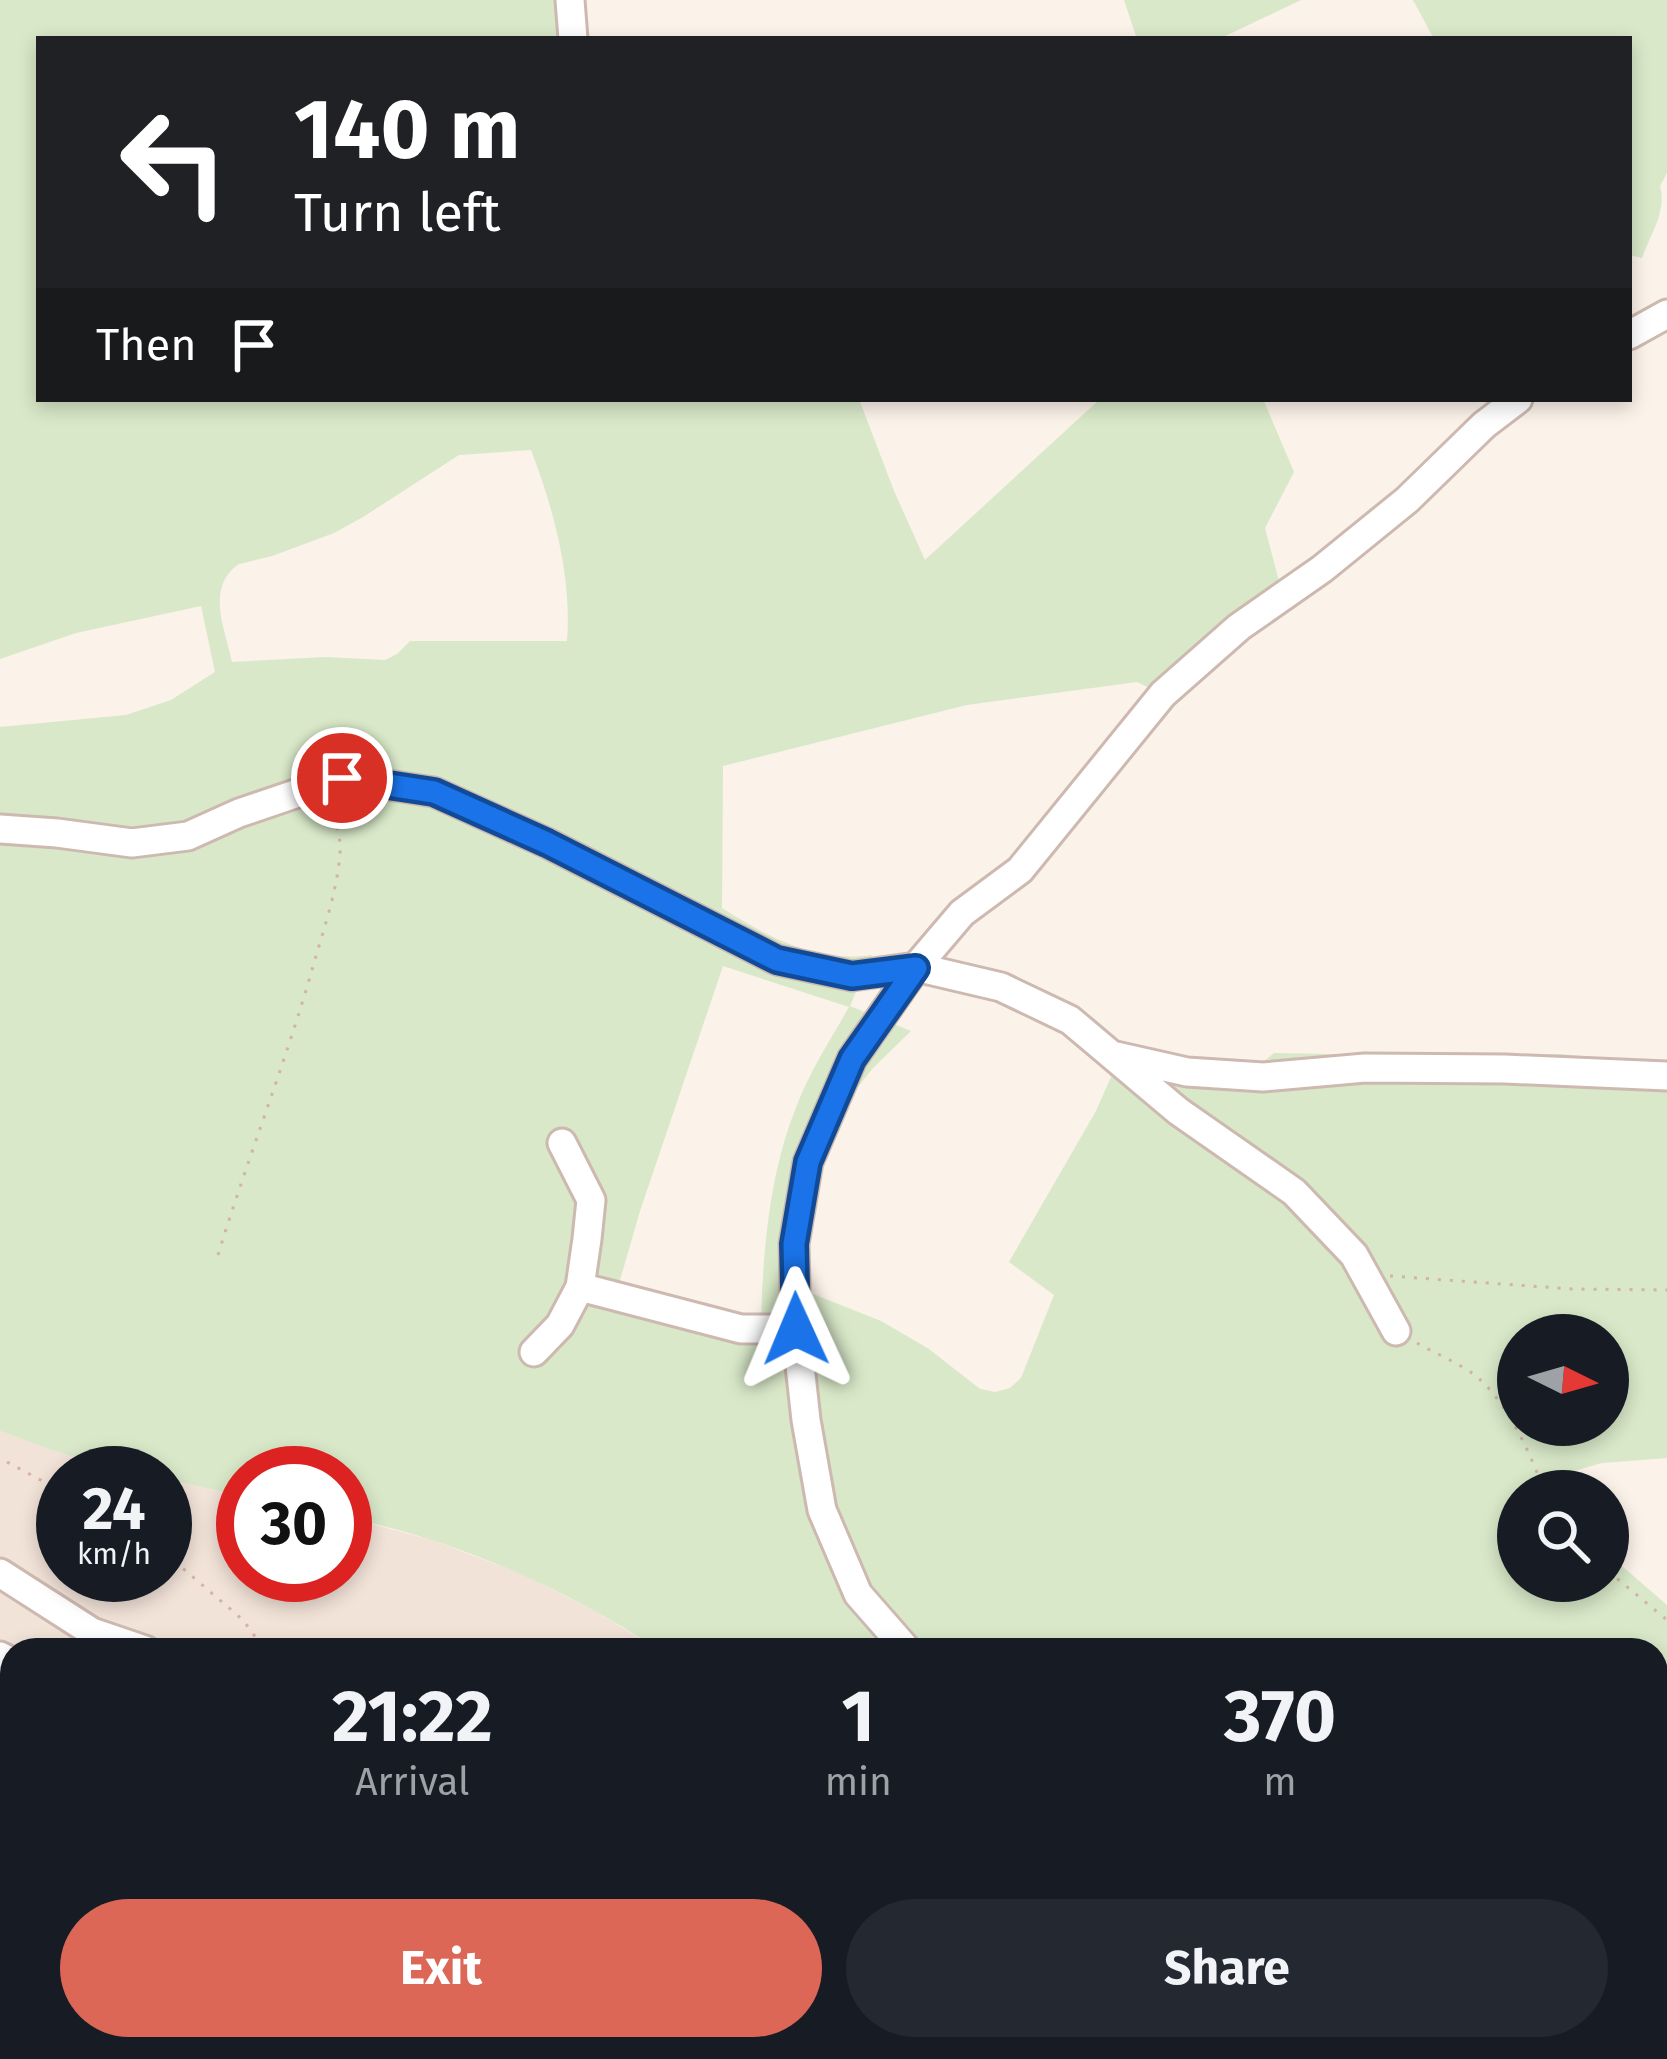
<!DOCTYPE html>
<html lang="en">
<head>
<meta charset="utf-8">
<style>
  body { margin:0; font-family:"Fira Sans",sans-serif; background:#242831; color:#f1f3f6; height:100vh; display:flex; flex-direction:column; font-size:45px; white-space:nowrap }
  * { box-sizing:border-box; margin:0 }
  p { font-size:39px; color:#9ea1a6 }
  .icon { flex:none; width:66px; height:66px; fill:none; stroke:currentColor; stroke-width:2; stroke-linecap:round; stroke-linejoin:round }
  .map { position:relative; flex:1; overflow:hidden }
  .sheet { position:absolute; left:0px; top:1638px; width:1668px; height:423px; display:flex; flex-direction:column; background:#171b24; border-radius:36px 36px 0 0; box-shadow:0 6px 18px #0003 }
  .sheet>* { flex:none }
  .banner { position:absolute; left:36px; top:36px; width:1596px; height:366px; border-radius:0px; box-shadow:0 6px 18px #0003; background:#202124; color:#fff; overflow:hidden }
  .needle { width:78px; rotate:95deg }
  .fabs { position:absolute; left:1497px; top:1314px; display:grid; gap:24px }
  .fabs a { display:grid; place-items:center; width:132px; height:132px; border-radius:50%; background:#171b24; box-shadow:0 6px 18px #0003; font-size:60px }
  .speed { position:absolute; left:36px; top:1446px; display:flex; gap:24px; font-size:60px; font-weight:700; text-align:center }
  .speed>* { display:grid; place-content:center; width:156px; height:156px; border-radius:50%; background:#171b24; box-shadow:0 6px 18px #0003; line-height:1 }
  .speed small { font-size:30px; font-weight:400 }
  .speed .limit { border:18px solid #d22; background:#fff; color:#111 }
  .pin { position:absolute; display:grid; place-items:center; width:102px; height:102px; color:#fff; margin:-51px; border:6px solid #fff; border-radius:50%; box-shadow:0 3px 12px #0007 }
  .me { position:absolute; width:132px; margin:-66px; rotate:359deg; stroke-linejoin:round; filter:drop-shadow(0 0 9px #0008) }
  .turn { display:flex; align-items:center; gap:42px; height:252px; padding:0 60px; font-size:54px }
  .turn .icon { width:156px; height:156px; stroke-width:2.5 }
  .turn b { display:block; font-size:84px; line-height:102px }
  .then { display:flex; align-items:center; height:114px; padding:0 60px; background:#0003; gap:24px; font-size:45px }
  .eta { display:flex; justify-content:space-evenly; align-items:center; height:204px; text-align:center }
  .eta b { font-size:72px; font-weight:700; line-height:84px }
  .primary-button { display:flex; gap:24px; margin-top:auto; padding:24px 60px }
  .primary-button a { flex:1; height:138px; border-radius:72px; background:#dc6757; color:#fff; font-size:48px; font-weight:700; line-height:138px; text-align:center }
  .primary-button a+a { background:#242831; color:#f1f3f6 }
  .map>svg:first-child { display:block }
  .residential { fill:#f2e3d8 }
  .green { fill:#d8e8c8; fill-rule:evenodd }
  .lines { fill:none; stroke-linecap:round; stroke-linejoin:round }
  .minor-casing { stroke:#cdb9b0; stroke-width:33 }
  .path { stroke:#d4b2a5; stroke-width:3; stroke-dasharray:3 9; stroke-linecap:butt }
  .minor { stroke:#fff; stroke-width:27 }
  .route-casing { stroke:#114b97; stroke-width:30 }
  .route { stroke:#1a73e8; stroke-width:21 }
</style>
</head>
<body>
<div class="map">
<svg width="1667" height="2059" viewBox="0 0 1667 2059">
  <rect width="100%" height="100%" fill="#fbf2e9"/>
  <path class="residential" d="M0,1431l68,24 67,18h-72v102h102v-96l78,17v79h102v-58l87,23 90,34 71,36 67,40h-648v399h797l4,10h-813z"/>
  <path class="green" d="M0,0h577l2,39h-540v360h820l35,92 31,69 175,-161h163l31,73 -29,56 20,76 -117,93 -31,-15 -170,23 -244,61 -1,142c46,29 93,55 150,47l-22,51 61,25 -38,37 -16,20 -15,22 -31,74 -8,106 78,31 48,28 51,40 15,3 15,-4 11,-10 33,-83 -45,-33 87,-151 29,-66 42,11 91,10 16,-13 217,4 69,-3 83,8 24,-1v397l-65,5 -35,10 -10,18h-39v90h90v-27l59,51v454h-854l-4,-10h847v-399h-996c-97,-63 -202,-109 -315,-133v-44h-102v23l-78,-17v-6c-58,0 -111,-23 -165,-42v-704l126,-12 45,-15 44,-28 -14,-66 -125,27 -76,26zM531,450c23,60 41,127 36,191h-157l-13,13 -12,6 -60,-3 -93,5c-7,-33 -27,-75 7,-98l33,-8 62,-23 29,-16 96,-62zM723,966l126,41c-18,32 -39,64 -52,98 -28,69 -34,146 -36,219l-143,-37 22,-76zM1518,1335h90v90h-90z
    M1124,0h177l-82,39h-82z
    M1413,0h254v173l-7,13c7,25 -9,47 -18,72l-13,-3v-216h-195z
    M0,1665l12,6v198l-12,-1z"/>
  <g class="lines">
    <g class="minor-casing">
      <path id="minor" d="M570,0l3,39
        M1629,335l38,-21
        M0,829l57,4 75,10 56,-7 51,-23 103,-35 92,14 113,51 230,117 75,16 64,-9 85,20 69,33 108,91 116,81 60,63 42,76
        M1116,1056l71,16 76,5 102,-9 140,1 162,7
        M580,1287l161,42h55
        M534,1352l26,-27 20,-38 7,-48 4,-39 -29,-57
        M0,1573l92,59 53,18
        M907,1650l-49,-56 -36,-84 -16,-90 -10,-91 -2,-85 14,-82 44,-103 64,-92 46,-54 58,-43 143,-176 76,-67 83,-58 85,-69 77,-75 34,-26
        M0,1656l12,6
        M0,1889l12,-5
        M0,2004l12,4
        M129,2049c28,10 51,10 80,0
        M381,2049l8,10
        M628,2049l7,10
        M1065,2049l7,10"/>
    </g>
    <path class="path" d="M218,1255c30,-98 68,-193 96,-292 10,-35 23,-72 26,-109 1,-16 -3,-30 -11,-44
      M1390,1276l182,13 95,1
      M1417,1343c19,11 42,20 59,33 31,26 55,78 68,115
      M7,1462l56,30
      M165,1553l78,67 22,30
      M1608,1571l59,49
      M1656,1984l11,3
      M1136,2059l13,-10"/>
    <use href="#minor" class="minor"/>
  </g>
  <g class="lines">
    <g class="route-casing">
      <path id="route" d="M342,778l92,14 113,51 230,117 75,16 64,-8 -64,91 -44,103 -14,82 2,85"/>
    </g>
    <use href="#route" class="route"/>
  </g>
</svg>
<div class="fabs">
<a><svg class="needle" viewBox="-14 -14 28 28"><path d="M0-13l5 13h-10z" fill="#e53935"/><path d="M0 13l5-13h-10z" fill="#9ea1a6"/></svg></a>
<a><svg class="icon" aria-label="search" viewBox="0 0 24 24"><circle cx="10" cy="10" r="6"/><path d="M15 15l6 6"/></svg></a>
</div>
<div class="speed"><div>24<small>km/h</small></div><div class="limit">30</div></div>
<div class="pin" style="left:342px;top:778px;background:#d93025"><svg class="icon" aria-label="arrive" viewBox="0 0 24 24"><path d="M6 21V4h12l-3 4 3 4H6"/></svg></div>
<svg class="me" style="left:796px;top:1329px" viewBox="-20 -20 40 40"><path d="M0-17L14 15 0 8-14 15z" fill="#1a73e8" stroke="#fff" stroke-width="4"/></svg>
<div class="banner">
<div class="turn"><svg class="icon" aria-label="left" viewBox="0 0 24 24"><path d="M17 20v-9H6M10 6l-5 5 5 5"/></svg><div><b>140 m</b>Turn left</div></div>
<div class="then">Then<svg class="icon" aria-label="arrive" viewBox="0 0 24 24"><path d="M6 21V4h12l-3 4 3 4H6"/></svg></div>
</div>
<section class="sheet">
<div class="eta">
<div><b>21:22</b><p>Arrival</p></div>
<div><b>1</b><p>min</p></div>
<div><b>370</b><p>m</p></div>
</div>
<div class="primary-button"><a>Exit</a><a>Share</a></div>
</section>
</div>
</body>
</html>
